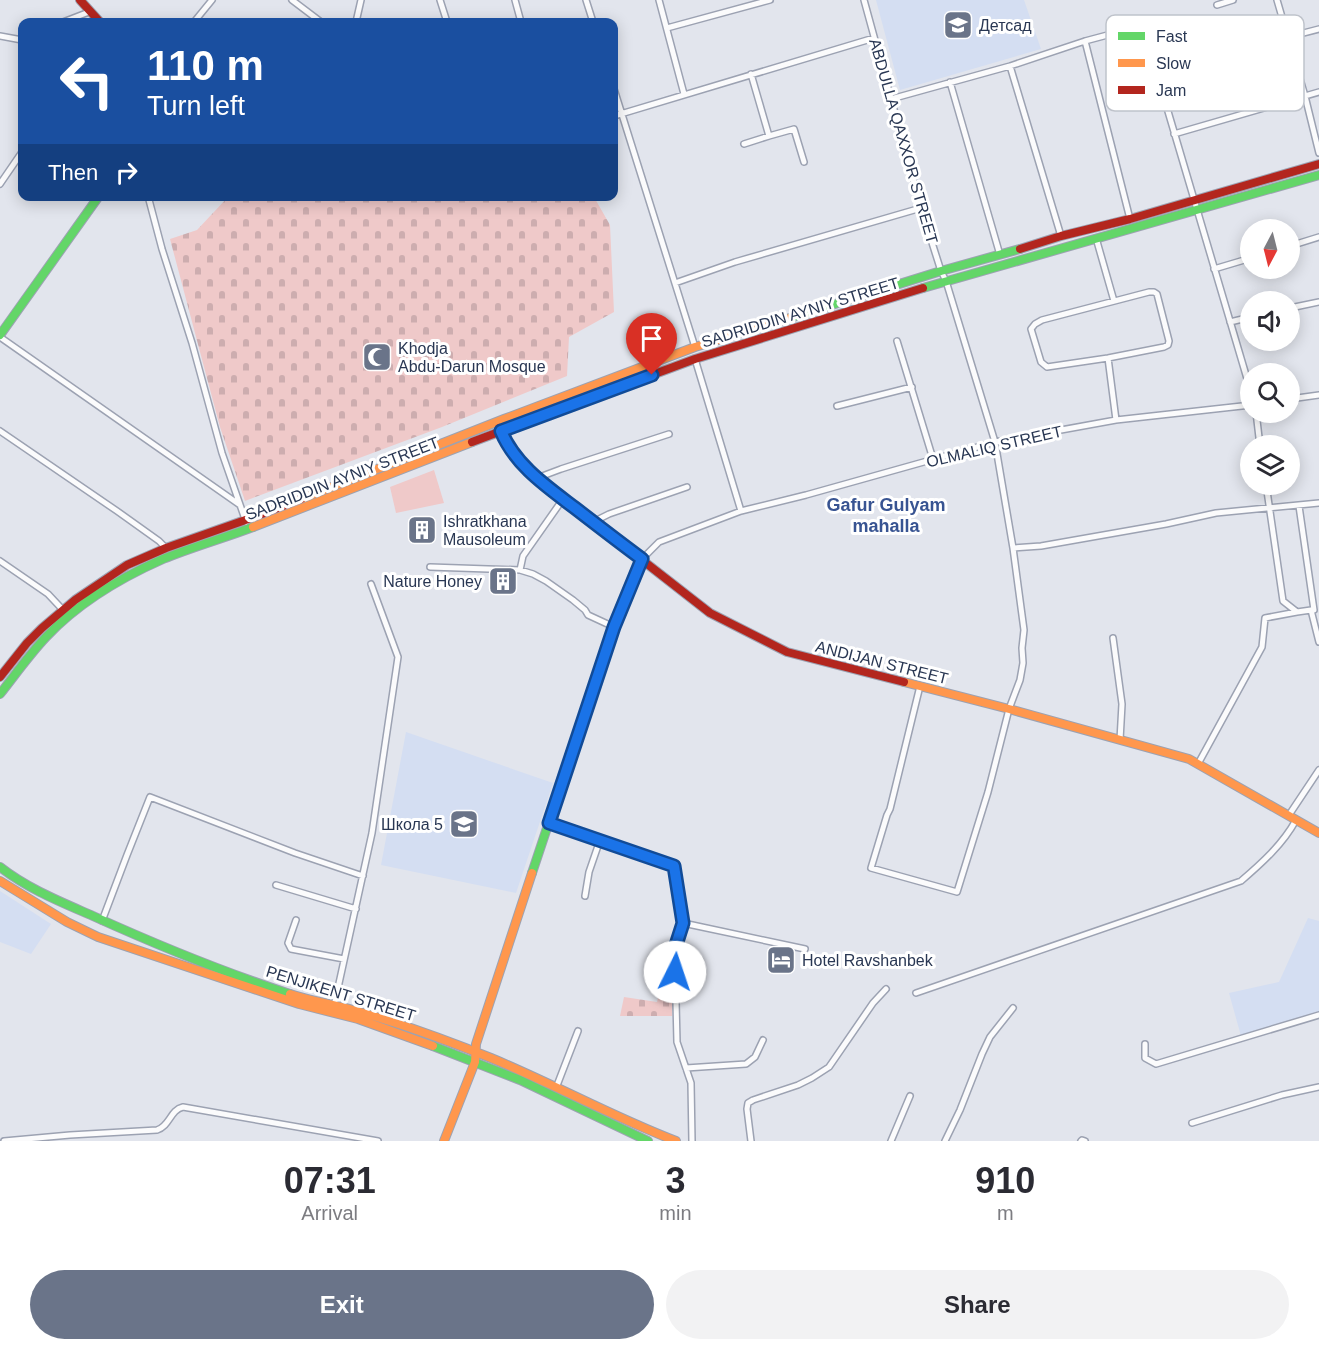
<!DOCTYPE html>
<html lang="en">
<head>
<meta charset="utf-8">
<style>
  body { margin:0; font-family:Helvetica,sans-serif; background:#f2f2f3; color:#2b2b33; height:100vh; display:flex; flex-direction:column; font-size:22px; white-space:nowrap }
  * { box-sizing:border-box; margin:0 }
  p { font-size:20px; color:#7c7c81 }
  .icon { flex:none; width:33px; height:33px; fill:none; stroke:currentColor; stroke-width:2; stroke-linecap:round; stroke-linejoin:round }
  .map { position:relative; height:1141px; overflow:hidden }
  .panel { display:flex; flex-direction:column; background:#fff; flex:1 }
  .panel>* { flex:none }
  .top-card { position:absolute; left:18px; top:18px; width:600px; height:183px; border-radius:12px; box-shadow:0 3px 15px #0003; background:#1a4fa0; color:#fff; overflow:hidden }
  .needle { width:39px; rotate:187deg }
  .buttons { position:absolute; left:1240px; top:219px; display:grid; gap:12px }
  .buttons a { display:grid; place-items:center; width:60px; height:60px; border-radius:50%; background:#fff; box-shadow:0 3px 15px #0003; font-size:30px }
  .pin { position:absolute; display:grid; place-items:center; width:51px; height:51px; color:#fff; margin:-62px -26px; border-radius:50% 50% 50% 0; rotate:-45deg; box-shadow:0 0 6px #0007 }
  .pin .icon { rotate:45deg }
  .me { position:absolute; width:66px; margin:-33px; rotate:4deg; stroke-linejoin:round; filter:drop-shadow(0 0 4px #0008) }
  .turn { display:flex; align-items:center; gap:21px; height:126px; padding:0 30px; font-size:27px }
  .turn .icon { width:78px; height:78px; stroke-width:2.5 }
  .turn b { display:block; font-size:42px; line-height:51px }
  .then { display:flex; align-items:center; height:57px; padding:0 30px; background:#0003; gap:12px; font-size:22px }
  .eta { display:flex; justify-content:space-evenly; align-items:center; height:102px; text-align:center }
  .eta b { font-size:36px; font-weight:700; line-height:42px }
  .primary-button { display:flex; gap:12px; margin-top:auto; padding:12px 30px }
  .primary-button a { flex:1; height:69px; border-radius:36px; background:#6a7489; color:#fff; font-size:24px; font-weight:700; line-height:69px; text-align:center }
  .primary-button a+a { background:#f2f2f3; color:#2b2b33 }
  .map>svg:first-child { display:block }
  .built { fill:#d4def2 }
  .cemetery { fill:url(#cemetery-stones) }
  .park { fill:#efc9c9 }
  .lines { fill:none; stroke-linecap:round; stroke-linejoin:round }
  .street-casing { stroke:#9ca2b2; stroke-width:8 }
  .fast-casing { stroke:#9ca2b2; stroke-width:10 }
  .slow-casing { stroke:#9ca2b2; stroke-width:10 }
  .jam-casing { stroke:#9ca2b2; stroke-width:10 }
  .street { stroke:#fbfbfc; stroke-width:5 }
  .fast { stroke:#63d668; stroke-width:8 }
  .slow { stroke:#ff974d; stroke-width:8 }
  .jam { stroke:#b3261e; stroke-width:8 }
  .route-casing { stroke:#114b97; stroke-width:15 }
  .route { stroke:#1a73e8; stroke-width:10 }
  .labels { text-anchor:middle; stroke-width:6; stroke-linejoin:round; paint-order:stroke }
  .poi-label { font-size:16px; fill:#293753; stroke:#fff; text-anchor:start }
  .street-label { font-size:16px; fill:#293753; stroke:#fff }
  .neighbourhood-label { font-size:18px; font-weight:bold; fill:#385492; stroke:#fff }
  .key { fill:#fff; stroke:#bfc3cb; stroke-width:1.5 }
  .key-label { font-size:16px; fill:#293753 }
</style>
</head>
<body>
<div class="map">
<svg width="1319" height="1141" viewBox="0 0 1319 1141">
  <defs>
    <pattern id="cemetery-stones" width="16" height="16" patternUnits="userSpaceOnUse" patternTransform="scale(1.5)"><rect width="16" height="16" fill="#efc9c9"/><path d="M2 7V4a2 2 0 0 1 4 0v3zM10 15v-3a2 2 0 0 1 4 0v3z" fill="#cdadaf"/></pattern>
  </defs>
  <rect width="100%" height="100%" fill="#e2e5ed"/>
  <path class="built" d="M876,0h148l17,49 -141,41z
    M406,732l147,51 -37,110 -135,-28z
    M0,891l51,33 -20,30 -31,-12z
    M1308,918l11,3v92l-78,23 -12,-43 50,-11z"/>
  <path class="cemetery" d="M228,197h366l16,28 4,87 -45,25 -2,39 -125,51 -197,74 -25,-74 -50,-188 27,-9z
    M624,997l33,5 1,-4h14v18h-52z"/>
  <path class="park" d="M434,470l10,33 -48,10 -6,-26z"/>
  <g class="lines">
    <g class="street-casing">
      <path id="street" d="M292,0l29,22
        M440,0l7,22
        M515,0l6,22
        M586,0l7,22
        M659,0l25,94
        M864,0l57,208 20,63 5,10 49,161 18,106 11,82 -2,18 1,15 -3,17 -11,29 -21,83 -31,100 -86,-24 16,-53 3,-6 30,-123
        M1277,0l28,96 14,57
        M1217,5l16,-5
        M63,22l26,-10
        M194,22l18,-22
        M356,22l5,-22
        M667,28l103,-28
        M0,36l22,4
        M1085,41l45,178
        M1240,52l48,-15 31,-8
        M1010,66l51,170
        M751,74l18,62 25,-7 10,33
        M950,82l50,173
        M614,89l81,258
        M891,99l119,-33 75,-25 30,-8 17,-2 9,1 5,5 105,355
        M614,116l260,-78
        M1174,134l145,-42
        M744,144l25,-8
        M0,184l22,-32
        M148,196l14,53 30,94 30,110 24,69
        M1096,238l18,63
        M1290,246l29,-9
        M1214,269l37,-11
        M675,283l60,-21 186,-54
        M1149,292h5l3,2 12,47 -1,4 -4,2 -56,11 -61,9 -6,-5 -10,-33 4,-5 7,-4z
        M1290,308l29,-6
        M1230,322l21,-5
        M0,337l240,168
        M897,341l36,118
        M1108,358l8,62
        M695,359l46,152
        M1290,399l29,-4
        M837,406l75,-19
        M1256,412l4,34
        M0,431l117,80 42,30 7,7
        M537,478l24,-9 108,-35
        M1266,484l17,117 14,11 14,-2
        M1299,506l15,104h-3l8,32
        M593,522l16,-8 78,-27
        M1013,548l28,-2 125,-22 50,-11 103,-10
        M642,559l17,-17 82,-31 65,-16 189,-53 121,-22 135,-15
        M0,561l48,33 15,16
        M430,567l90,3 13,4 13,7 27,19 12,10 3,5 26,12
        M520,570l3,-14 40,-57
        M1113,638l9,66 -2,36
        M1198,764l64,-117 3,-29 32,-6
        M1289,815l30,-45
        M549,823l125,43 9,57 -7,22 -1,16 2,81 14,41 1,58
        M276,885l80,24
        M585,896l4,-24 11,-32
        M296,920l-8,23 3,6 53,10
        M102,921l25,-66 23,-58 145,56 68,23
        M683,923l122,26
        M916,993l325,-112c21,-18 42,-37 55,-61
        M334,1006l38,-173 26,-176 -27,-73
        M1145,1044v14l11,6 163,-49
        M686,1068l60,-4 9,-7 8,-17
        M556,1088l22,-57
        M1192,1123l90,-28 37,-8
        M4,1141l66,-6 87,-5c13,-4 13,-20 26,-23l195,34
        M751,1141l-4,-32 1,-6 5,-3 45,-15 14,-7 17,-11 44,-64 13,-14
        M891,1141l19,-45
        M945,1141l15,-31 22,-56 8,-17 23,-29
        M1081,1141l1,-1 3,1"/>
    </g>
    <g class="fast-casing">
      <path id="fast" d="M923,288l396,-113
        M790,318l151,-47 79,-22
        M0,335l99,-139
        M0,694c15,-19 29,-39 46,-57 32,-34 74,-59 117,-78 29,-12 61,-21 90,-32
        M0,867c28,22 61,35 93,49 64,29 130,56 197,78
        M532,873l82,-246 28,-68
        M433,1046l87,34 128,61"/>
    </g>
    <g class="slow-casing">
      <path id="slow" d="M301,499l203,-80 191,-72 95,-29
        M253,527l219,-85
        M904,682l105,27 180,50 130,74
        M0,881l67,41 31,15 201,67 59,15 75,27
        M290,994c21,7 42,10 63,16 47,13 93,30 138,48 63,26 122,59 185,83
        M444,1141l31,-79 1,-18 56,-171"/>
    </g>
    <g class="jam-casing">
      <path id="jam" d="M80,0l20,22
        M1020,249l41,-13 69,-17 189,-55
        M499,428l16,27 22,23 173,135 77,39 117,30
        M472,442l223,-83 228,-71
        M0,677l27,-34 15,-15 33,-28 52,-35 39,-17 88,-31 47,-18"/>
    </g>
    <use href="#street" class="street"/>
    <use href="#fast" class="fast"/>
    <use href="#slow" class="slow"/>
    <use href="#jam" class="jam"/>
  </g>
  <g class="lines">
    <g class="route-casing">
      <path id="route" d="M652,375l-151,56c14,34 45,55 74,77 22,17 44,34 67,51l-28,68 -65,196 125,43 9,57 -7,22 -1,27"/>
    </g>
    <use href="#route" class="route"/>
  </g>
  <defs>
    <g id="school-square" transform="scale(1.5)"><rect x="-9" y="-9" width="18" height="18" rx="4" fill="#6a7489" stroke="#fff"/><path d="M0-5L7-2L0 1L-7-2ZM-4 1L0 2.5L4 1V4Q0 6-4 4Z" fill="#fff"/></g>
    <g id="mosque-square" transform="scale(1.5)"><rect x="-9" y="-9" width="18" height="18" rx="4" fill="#6a7489" stroke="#fff"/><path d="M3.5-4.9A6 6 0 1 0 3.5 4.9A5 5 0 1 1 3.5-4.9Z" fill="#fff"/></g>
    <g id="building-square" transform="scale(1.5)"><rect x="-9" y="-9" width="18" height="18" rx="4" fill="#6a7489" stroke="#fff"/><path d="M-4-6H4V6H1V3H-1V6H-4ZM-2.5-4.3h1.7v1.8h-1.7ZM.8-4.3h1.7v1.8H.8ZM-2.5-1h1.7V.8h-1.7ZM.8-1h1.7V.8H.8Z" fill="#fff"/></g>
    <g id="hotel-square" transform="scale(1.5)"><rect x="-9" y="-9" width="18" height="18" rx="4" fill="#6a7489" stroke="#fff"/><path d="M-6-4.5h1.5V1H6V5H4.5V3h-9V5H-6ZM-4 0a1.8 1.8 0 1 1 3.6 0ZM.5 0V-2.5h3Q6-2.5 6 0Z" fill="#fff"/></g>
  </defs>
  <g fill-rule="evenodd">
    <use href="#school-square" x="958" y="25"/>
    <use href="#mosque-square" x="377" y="357"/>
    <use href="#building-square" x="422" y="530"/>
    <use href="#building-square" x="503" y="581"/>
    <use href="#school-square" x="464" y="824"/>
    <use href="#hotel-square" x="781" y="960"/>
  </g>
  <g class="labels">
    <g class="poi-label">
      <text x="979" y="31">Детсад</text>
      <text x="398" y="354">Khodja<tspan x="398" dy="18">Abdu-Darun Mosque</tspan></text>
      <text x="443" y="527">Ishratkhana<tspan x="443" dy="18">Mausoleum</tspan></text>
      <text x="482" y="587" text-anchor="end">Nature Honey</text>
      <text x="443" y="830" text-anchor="end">Школа 5</text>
      <text x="802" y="966">Hotel Ravshanbek</text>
    </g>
    <g class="street-label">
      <text transform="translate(904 141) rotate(74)" y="6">ABDULLA QAXXOR STREET</text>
      <text transform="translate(800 312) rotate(-17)" y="6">SADRIDDIN AYNIY STREET</text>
      <text transform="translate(994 446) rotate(-13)" y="6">OLMALIQ STREET</text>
      <text transform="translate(342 478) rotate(-21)" y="6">SADRIDDIN AYNIY STREET</text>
      <text transform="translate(882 662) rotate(14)" y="6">ANDIJAN STREET</text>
      <text transform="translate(341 993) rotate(17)" y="6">PENJIKENT STREET</text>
    </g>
    <g class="neighbourhood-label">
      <text x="886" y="511">Gafur Gulyam<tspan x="886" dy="21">mahalla</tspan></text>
    </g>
  </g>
  <rect x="1106" y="15" width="198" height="96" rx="9" class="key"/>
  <rect x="1118" y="32" width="27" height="8" fill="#63d668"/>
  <rect x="1118" y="59" width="27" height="8" fill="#ff974d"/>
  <rect x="1118" y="86" width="27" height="8" fill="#b3261e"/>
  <g class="key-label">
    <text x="1156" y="42">Fast</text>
    <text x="1156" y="69">Slow</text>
    <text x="1156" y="96">Jam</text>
  </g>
</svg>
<div class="buttons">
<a><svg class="needle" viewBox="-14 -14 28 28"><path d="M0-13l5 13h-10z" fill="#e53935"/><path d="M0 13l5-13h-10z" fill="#7c7c81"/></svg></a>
<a><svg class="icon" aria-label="sound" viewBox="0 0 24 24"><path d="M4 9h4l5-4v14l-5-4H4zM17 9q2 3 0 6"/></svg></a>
<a><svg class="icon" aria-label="search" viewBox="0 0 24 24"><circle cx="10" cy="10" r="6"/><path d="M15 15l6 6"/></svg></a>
<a><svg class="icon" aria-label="layers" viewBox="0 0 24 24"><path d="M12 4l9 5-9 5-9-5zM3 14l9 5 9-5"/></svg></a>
</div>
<div class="pin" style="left:652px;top:375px;background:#d93025"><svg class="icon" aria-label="arrive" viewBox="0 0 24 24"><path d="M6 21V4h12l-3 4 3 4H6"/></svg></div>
<svg class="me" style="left:675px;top:972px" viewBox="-20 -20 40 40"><circle r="19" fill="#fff"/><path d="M0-13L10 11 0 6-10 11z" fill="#1a73e8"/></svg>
<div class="top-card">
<div class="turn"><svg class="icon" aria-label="left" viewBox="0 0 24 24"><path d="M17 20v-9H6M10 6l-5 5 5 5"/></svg><div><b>110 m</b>Turn left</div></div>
<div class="then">Then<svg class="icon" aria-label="right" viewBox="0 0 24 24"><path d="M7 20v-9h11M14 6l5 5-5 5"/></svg></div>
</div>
</div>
<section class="panel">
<div class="eta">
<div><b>07:31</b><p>Arrival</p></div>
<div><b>3</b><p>min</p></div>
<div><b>910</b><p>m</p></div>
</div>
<div class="primary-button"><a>Exit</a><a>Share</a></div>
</section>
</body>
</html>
